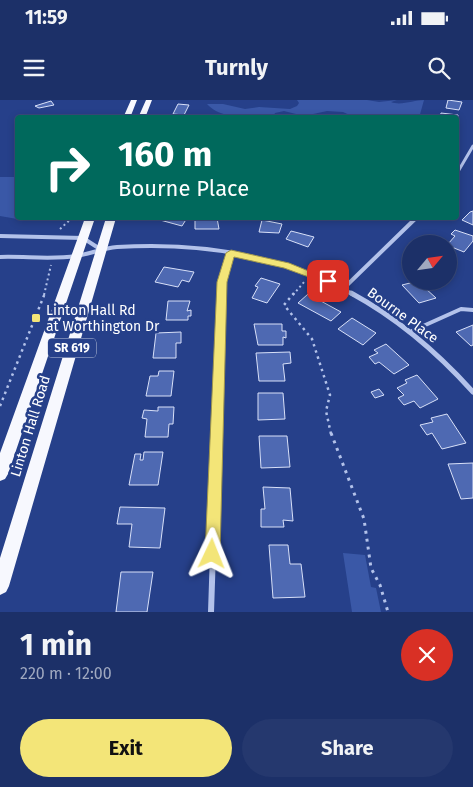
<!DOCTYPE html>
<html lang="en">
<head>
<meta charset="utf-8">
<style>
  body { margin:0; font-family:"Fira Sans",sans-serif; background:#25386e; color:#f1f3f6; height:100vh; display:flex; flex-direction:column; font-size:19px; white-space:nowrap }
  * { box-sizing:border-box; margin:0 }
  p { font-size:16px; color:#a0a9c0 }
  .icon { flex:none; width:28px; height:28px; fill:none; stroke:currentColor; stroke-width:2; stroke-linecap:round; stroke-linejoin:round }
  .map { position:relative; height:512px; overflow:hidden }
  .side { display:flex; flex-direction:column; background:#1c3068; flex:1 }
  .side>* { flex:none }
  .guide { position:absolute; left:15px; top:15px; width:444px; height:105px; border-radius:5px; box-shadow:0 2px 8px #0003,0 0 0 1px #3a4b7c; background:#00695c; color:#fff; overflow:hidden }
  .needle { width:32px; rotate:61deg }
  .controls { position:absolute; left:402px; top:135px; display:grid; gap:10px }
  .controls a { display:grid; place-items:center; width:55px; height:55px; border-radius:50%; background:#1c3068; box-shadow:0 2px 8px #0003,0 0 0 1px #3a4b7c; font-size:25px }
  .pin { position:absolute; display:grid; place-items:center; width:42px; height:42px; color:#fff; margin:-21px; border-radius:10px; box-shadow:0 2px 8px #0006 }
  .me { position:absolute; width:55px; margin:-28px; rotate:2deg; stroke-linejoin:round; filter:drop-shadow(0 0 4px #0008) }
  .turn { display:flex; align-items:center; gap:18px; height:105px; padding:0 20px; font-size:22px }
  .turn .icon { width:65px; height:65px; stroke-width:2.5 }
  .turn b { display:block; font-size:35px; line-height:42px }
  .round { display:grid; place-items:center; flex:none; width:52px; height:52px; border-radius:26px; background:#25386e }
  .head { display:flex; align-items:center; justify-content:space-between; height:85px; padding:0 20px }
  h1 { font-size:30px; font-weight:700; line-height:38px }
  .primary-button { display:flex; gap:10px; margin-top:auto; padding:10px 20px }
  .primary-button a { flex:1; height:58px; border-radius:30px; background:#f3e578; color:#111; font-size:20px; font-weight:700; line-height:58px; text-align:center }
  .primary-button a+a { background:#25386e; color:#f1f3f6 }
  .status { display:flex; justify-content:space-between; align-items:center; height:35px; padding:0 25px; background:#1c3068; direction:ltr }
  .status svg { height:14px; fill:currentColor }
  header { display:flex; justify-content:space-between; align-items:center; height:65px; padding:0 20px; background:#1c3068; font-size:22px; font-weight:700 }
  .map>svg:first-child { display:block }
  .green { fill:#3a58a7 }
  .building { fill:#4e69b2; stroke:#d8e0f8 }
  .lines { fill:none; stroke-linecap:round; stroke-linejoin:round }
  .path-far2 { stroke:#b3c2ea; stroke-width:2; stroke-dasharray:2 3; stroke-linecap:butt }
  .path-far1 { stroke:#b3c2ea; stroke-width:2.5; stroke-dasharray:2.5 4; stroke-linecap:butt }
  .path { stroke:#b3c2ea; stroke-width:3; stroke-dasharray:3 5; stroke-linecap:butt }
  .service { stroke:#b3c2ea; stroke-width:4 }
  .minor-far3 { stroke:#b3c2ea; stroke-width:3 }
  .minor-far2 { stroke:#b3c2ea; stroke-width:4 }
  .minor-far1 { stroke:#b3c2ea; stroke-width:5 }
  .minor { stroke:#b3c2ea; stroke-width:6 }
  .primary { fill:#f7f8fe; fill-rule:evenodd }
  .route { fill:#f3e578; stroke:#9e954e }
  .poi-dot { fill:#f3e578; stroke:#26408a; stroke-width:2 }
  .labels { text-anchor:middle; stroke-width:5; stroke-linejoin:round; paint-order:stroke }
  .shield { fill:#26408a; stroke:#bec6dc; stroke-width:1 }
  .shield-label { font-size:12px; font-weight:bold; fill:#fff }
  .poi-label { font-size:14px; fill:#fff; stroke:#26408a; text-anchor:start }
  .street-label { font-size:14px; fill:#fff; stroke:#26408a }
</style>
</head>
<body>
<div class="status"><b>11:59</b><svg viewBox="0 0 49 12"><path d="M0 12V9h3v3zM5 12V6h3v6zM10 12V3h3v9zM15 12V0h3v12zM26 1h20v11H26zM47 4h2v5h-2z"/></svg></div>
<header><svg class="icon" aria-label="menu" viewBox="0 0 24 24"><path d="M4 6h16M4 12h16M4 18h16"/></svg>Turnly<svg class="icon" aria-label="search" viewBox="0 0 24 24"><circle cx="10" cy="10" r="6"/><path d="M15 15l6 6"/></svg></header>
<div class="map">
<svg width="473" height="512" viewBox="0 0 473 512">
  <rect width="100%" height="100%" fill="#26408a"/>
  <path class="green" d="M297,0h70l12,2 18,-2 -6,2c10,4 23,-2 33,-2l-5,18 -65,-1 -11,-5 -16,-1 -23,5 -20,-5 -9,2 -2,4c-20,1 -52,3 -66,-13h16l22,5 14,-2 31,2 7,-3 2,-3z
    M0,77h17l1,41h11l-6,2 -23,-4z
    M343,453l22,2 6,32 5,1 5,24h-29z"/>
  <path class="building" d="M448,0l14,2 -3,8 -13,-2z
    M51,1l3,4 -15,3 -4,-2z
    M178,4l11,1 -5,10 -11,-1z
    M441,13l17,2v3h-18z
    M473,111v14l-11,-5 8,-8z
    M162,118h25l-5,8 -22,-6z
    M208,118h9l2,11h-24v-10z
    M262,120l20,4 -3,9 -20,-1z
    M455,130l18,6v5l-9,11 -15,-6 -1,-2 7,-8 -4,-2z
    M291,131l23,6 -6,10 -22,-8z
    M164,167l30,5 -5,10 -7,-2 -4,7 -23,-5z
    M261,178l19,6 -13,19 -15,-5 6,-11 -3,-1z
    M414,182l2,3 8,-3 4,5 -3,1 11,10 -17,5 -17,-18z
    M308,194l33,18 -10,9 -33,-18z
    M168,201h22l-3,10 4,-1v6h-3v4h-22z
    M352,218l24,15 -13,12 -25,-16z
    M254,224h28v7h4v7l-3,-1v8h-25z
    M473,225v20l-2,1 -15,-14z
    M181,232v11h-5v15h-23l3,-25z
    M386,244l23,21 -15,9 -15,-12 -4,2 -6,-7 9,-4 -4,-3z
    M290,252l1,11 -8,1 2,17h-26l-3,-28z
    M159,271h15l-3,25h-25l4,-20h8z
    M417,275l21,24 -18,9 -6,-7 -10,4 -6,-7 6,-3 -7,-7 10,-5 -2,-3z
    M379,289l5,6 -9,3 -4,-6z
    M258,293h25l2,26 -27,1z
    M158,307h16l-1,17h-4l-1,13h-23l2,-18 -5,-1 2,-8 14,1z
    M447,314l19,29 -24,6 -10,-16 -5,2 -7,-10 13,-3 -2,-4z
    M259,336h28l3,31 -29,1z
    M144,352h19l-5,33h-29l6,-31h6l-1,6h3z
    M473,363v35l-12,1 -13,-35z
    M263,387l27,1 3,33 -10,-1 1,7h-23v-18h4z
    M120,407l45,1 -5,40 -31,-1 3,-23h-15z
    M269,445h19l2,19h11l4,33 -32,1z
    M121,472h32l-6,40h-31z"/>
  <g class="lines">
    <path class="path-far2" d="M60,129l12,-11
      M44,195l7,-30
      M293,195l11,-13"/>
    <path class="path-far1" d="M294,193l-10,12 28,34 18,56 -4,16 5,23
      M0,306l45,-113"/>
    <path class="path" d="M331,333l33,86 7,49 9,17 8,27"/>
    <path class="service" d="M412,231l49,-22 12,1"/>
    <path class="minor-far3" d="M456,75l17,-29"/>
    <path class="minor-far2" d="M0,136l83,2 17,11
      M0,157c25,-1 51,3 76,-1 14,-2 27,-8 41,-9 82,-5 165,8 237,48
      M344,188l72,-70
      M222,195v-13l9,-29"/>
    <path class="minor-far1" d="M351,193c48,26 86,59 122,99
      M217,334l5,-141"/>
    <path class="minor" d="M211,512l6,-179"/>
    <path class="primary" d="M131,0h6l-7,18h-7z
      M146,0h6l-7,18h-7z
      M85,118h10l-87,256 -3,5 -5,2v-28z
      M106,118h10l-107,368 -3,6 -6,3v-37z"/>
  </g>
  <path class="route" d="M231,150l58,13 44,18 -5,3 -44,-16 -50,-11 -7,25 -7,272 -2,5 -6,2 -5,-2 -2,-5 12,-272 9,-29z"/>
  <rect class="poi-dot" x="31" y="213" width="10" height="10" rx="2.5"/>
  <g class="labels">
    <rect class="shield" x="48" y="238.5" width="48" height="19" rx="4"/>
    <g class="shield-label">
      <text x="72" y="252">SR 619</text>
    </g>
    <g class="poi-label">
      <text x="46" y="215">Linton Hall Rd<tspan x="46" dy="16">at Worthington Dr</tspan></text>
    </g>
    <g class="street-label">
      <text transform="translate(403 215) rotate(36)" y="5">Bourne Place</text>
      <text transform="translate(30 326) rotate(-73)" y="5">Linton Hall Road</text>
    </g>
  </g>
</svg>
<div class="controls">
<a><svg class="needle" viewBox="-14 -14 28 28"><path d="M0-13l5 13h-10z" fill="#e53935"/><path d="M0 13l5-13h-10z" fill="#a0a9c0"/></svg></a>
</div>
<div class="pin" style="left:328px;top:181px;background:#d93025"><svg class="icon" aria-label="arrive" viewBox="0 0 24 24"><path d="M6 21V4h12l-3 4 3 4H6"/></svg></div>
<svg class="me" style="left:212px;top:454px" viewBox="-20 -20 40 40"><path d="M0-17L14 15 0 8-14 15z" fill="#f3e578" stroke="#fff" stroke-width="4"/></svg>
<div class="guide">
<div class="turn"><svg class="icon" aria-label="right" viewBox="0 0 24 24"><path d="M7 20v-9h11M14 6l5 5-5 5"/></svg><div><b>160 m</b>Bourne Place</div></div>
</div>
</div>
<section class="side">
<div class="head"><div><h1>1 min</h1><p>220 m · 12:00</p></div><a class="round" style="background:#d93025;color:#fff"><svg class="icon" aria-label="close" viewBox="0 0 24 24"><path d="M6 6l12 12M18 6L6 18"/></svg></a></div>
<div class="primary-button"><a>Exit</a><a>Share</a></div>
</section>
</body>
</html>
